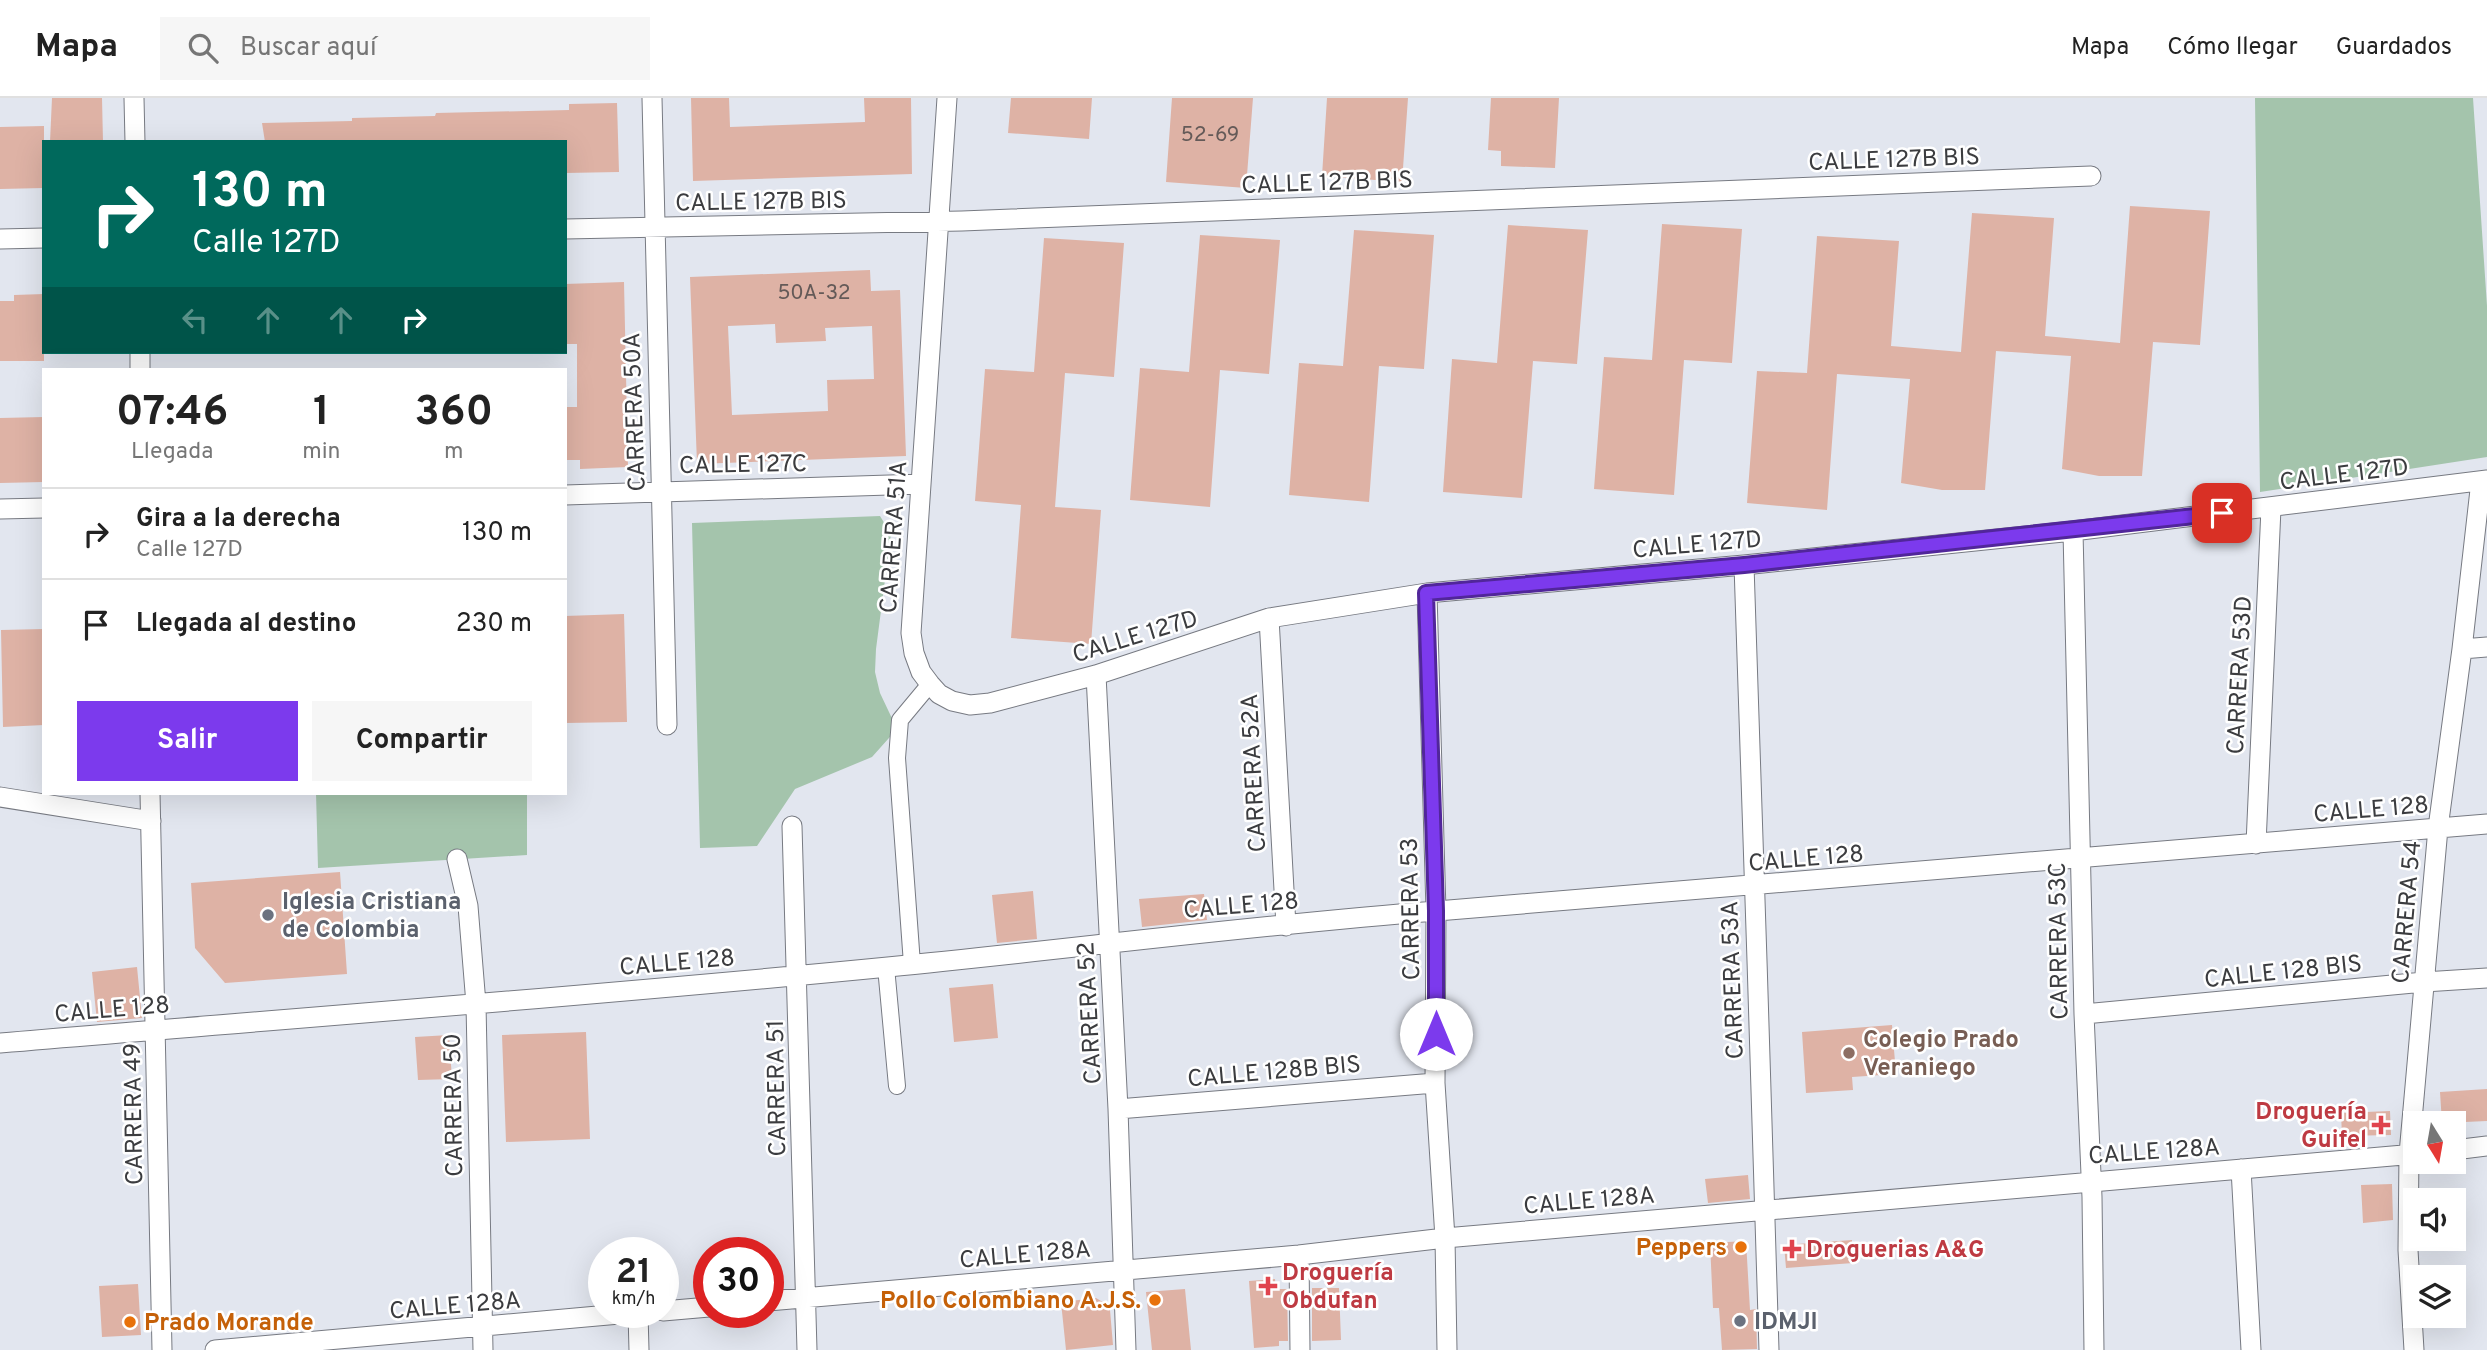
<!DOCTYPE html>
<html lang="es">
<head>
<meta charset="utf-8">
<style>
  body { margin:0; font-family:Overpass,sans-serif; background:#f6f6f6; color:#222; height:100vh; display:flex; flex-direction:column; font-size:26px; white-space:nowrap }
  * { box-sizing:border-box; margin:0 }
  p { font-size:23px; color:#767676 }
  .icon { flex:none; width:38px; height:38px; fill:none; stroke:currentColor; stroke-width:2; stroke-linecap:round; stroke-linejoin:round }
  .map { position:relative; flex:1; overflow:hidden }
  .side { position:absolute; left:42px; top:270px; width:525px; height:427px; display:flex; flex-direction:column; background:#fff; border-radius:0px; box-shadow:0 7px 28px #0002 }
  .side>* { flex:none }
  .banner { position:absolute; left:42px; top:42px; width:525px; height:214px; border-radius:0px; box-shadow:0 7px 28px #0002; background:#00695c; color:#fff; overflow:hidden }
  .needle { width:46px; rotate:169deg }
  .tools { position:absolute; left:2403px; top:1013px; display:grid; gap:14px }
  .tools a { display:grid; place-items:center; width:63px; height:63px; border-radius:0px; background:#fff; box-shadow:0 7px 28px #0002; font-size:35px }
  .speed { position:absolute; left:588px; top:1139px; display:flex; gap:14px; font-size:35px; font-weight:700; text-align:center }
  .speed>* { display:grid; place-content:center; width:91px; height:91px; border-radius:50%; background:#fff; box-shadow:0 7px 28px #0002; line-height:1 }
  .speed small { font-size:18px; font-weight:400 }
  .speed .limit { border:10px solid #d22; background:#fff; color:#111 }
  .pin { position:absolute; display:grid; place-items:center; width:60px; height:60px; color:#fff; margin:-30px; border-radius:14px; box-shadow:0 4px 10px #0006 }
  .me { position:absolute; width:77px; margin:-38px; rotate:0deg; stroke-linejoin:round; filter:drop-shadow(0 0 5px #0008) }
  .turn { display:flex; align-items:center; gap:24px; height:147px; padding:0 35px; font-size:32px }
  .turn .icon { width:91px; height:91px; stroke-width:2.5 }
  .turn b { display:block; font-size:49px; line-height:60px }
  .lanes { display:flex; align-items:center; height:66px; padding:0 35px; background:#0003; justify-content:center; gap:35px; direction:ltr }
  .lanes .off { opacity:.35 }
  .eta { display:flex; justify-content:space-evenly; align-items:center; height:119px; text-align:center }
  .eta b { font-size:42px; font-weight:700; line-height:49px }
  .cta { display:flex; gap:14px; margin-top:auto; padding:14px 35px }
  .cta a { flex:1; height:80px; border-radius:0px; background:#7c3aed; color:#fff; font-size:28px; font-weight:700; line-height:80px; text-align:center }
  .cta a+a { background:#f6f6f6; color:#222 }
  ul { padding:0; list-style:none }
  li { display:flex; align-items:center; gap:21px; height:91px; padding:0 35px; border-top:2px solid #e0e0e0 }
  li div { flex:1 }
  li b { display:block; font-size:26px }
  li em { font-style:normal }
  header { display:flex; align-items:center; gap:42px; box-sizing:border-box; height:98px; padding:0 35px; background:#fff; border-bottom:2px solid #e0e0e0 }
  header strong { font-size:33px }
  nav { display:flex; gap:38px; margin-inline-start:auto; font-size:24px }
  .search { width:490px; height:63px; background:#f6f6f6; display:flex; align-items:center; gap:18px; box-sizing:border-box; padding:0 24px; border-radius:0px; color:#767676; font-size:26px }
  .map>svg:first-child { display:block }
  .green { fill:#a4c4ac }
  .building { fill:#deb2a5; fill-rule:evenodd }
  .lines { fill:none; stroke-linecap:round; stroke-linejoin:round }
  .pedestrian-casing { stroke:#777a82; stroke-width:18 }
  .minor-casing { stroke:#777a82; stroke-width:21 }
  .pedestrian { stroke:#fff; stroke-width:16 }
  .minor { stroke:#fff; stroke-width:19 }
  .route-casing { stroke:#51269a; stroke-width:18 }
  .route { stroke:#7c3aed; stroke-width:12 }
  .worship-dot { fill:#6b7280; stroke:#fff; stroke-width:2.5 }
  .education-dot { fill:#8d6e63; stroke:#fff; stroke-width:2.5 }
  .health-dot { fill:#e0444e; stroke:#fff; stroke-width:2.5 }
  .food-dot { fill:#e8710a; stroke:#fff; stroke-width:2.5 }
  .labels { text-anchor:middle; stroke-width:5; stroke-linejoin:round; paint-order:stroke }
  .number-label { font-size:21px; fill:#645a58 }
  .street-label { font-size:24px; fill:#3b3c3f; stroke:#fff }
  .worship-label { font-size:24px; font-weight:bold; fill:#5b616d; stroke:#fff; text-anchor:start }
  .education-label { font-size:24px; font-weight:bold; fill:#785e54; stroke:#fff; text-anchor:start }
  .health-label { font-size:24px; font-weight:bold; fill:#be3a42; stroke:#fff; text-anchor:start }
  .food-label { font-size:24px; font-weight:bold; fill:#c56008; stroke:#fff; text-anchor:end }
</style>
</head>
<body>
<header>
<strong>Mapa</strong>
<div class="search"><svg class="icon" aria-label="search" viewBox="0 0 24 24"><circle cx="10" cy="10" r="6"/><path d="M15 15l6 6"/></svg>Buscar aquí</div>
<nav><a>Mapa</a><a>Cómo llegar</a><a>Guardados</a></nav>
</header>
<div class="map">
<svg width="2487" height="1252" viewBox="0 0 2487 1252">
  <rect width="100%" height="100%" fill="#e2e6ef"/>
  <path class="green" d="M2255,0h218l14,208v151l-227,35z
    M880,418l11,18 -15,115 -1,23 5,21 17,36 -25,28 -77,32 -38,57 -57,2 -8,-325z
    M316,695h211v62l-209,13z"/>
  <path class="building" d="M52,0h50l1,44h-53z
    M691,0h38l1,29 135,-5 -1,-24h47l1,76 -219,7z
    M1011,0h81l-3,41 -81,-6z
    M1172,0h81l-7,90 -80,-6z
    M1327,0h81l-6,84 -80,-6z
    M1491,0h68l-4,70 -54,-2v-15l-13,-1z
    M617,5l2,69 -54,1v-31h-300l-3,-19 90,-2v-3l83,-2 1,-3 133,-3v-6z
    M44,28v62l-44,1v-62z
    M2130,108l80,5 -10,134 -47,-3 -11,134h-43l-37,-7 9,-113 -75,-5 -11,139h-43l-41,-7 9,-104 -73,-5 -10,136 -80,-7 10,-132 50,2 10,-137 82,5 -8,105 70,6 11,-139 82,5 -9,118 75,7z
    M1662,126l80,5 -10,134 -48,-3 -10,135 -80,-6 10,-132 48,3z
    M1508,127l80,5 -11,134 -44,-3 -11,137 -79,-6 9,-133 45,4z
    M1354,132l80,5 -10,134 -45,-3 -10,136 -80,-7 10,-132 44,3z
    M1200,137l80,5 -11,134 -49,-4 -10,137 -80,-7 10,-132 49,4z
    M1044,140l80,5 -10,134 -49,-4 -10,134 46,3 -10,134 -80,-6 10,-133 -46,-4 10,-132 49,3z
    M870,172l1,21 29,-1 6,166 -209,8 -7,-187zM775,226l1,19 50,-2 -1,-13 47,-2 2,53 -47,1 1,31 -96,4 -4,-89z
    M624,184l4,185 -48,2v-9h-15v-53h12v-63h-12v-60z
    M44,196v67h-44v-60h14v-6z
    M44,319v65l-44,1v-65z
    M624,516l3,108 -62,1v-107z
    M44,531v96l-41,2 -2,-97z
    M340,774l7,102 -122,9 -30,-35 -4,-65z
    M1033,793l4,48 -40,4 -5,-48z
    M1204,796l3,26 -65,7 -3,-28z
    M137,869l5,51 -45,4 -5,-50z
    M993,886l5,54 -44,4 -5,-54z
    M1892,927l4,49 -44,3 1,13 -47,3 -4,-61z
    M586,934l4,107 -84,3 -4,-107z
    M449,937l3,44 -34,1 -3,-43z
    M2487,991v32l-45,2 -2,-31z
    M2390,1013l1,24 -49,1 -1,-23z
    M1748,1077l2,24 -42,4 -3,-24z
    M2392,1086l1,36 -30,3 -2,-38z
    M1852,1142l1,23 -67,5 -2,-23z
    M1746,1143l4,69 6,-1 1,40 -35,1 -3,-42h-6l-3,-65z
    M1275,1181l1,10h11l1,52h-9v5l-25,2 -5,-67z
    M138,1186l3,51 -39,2 -3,-51z
    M1312,1190h27l2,52 -29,1z
    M1185,1191l6,61h-39l-6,-58z
    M1096,1200l10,6 4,6 3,35 -47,5 -5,-48z"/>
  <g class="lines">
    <g class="pedestrian-casing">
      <path id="pedestrian" d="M912,866l-15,-206 3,-38 30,-36
        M886,869l11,119"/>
    </g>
    <g class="minor-casing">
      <path id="minor" d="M134,0l1,44
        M652,0l15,627
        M947,0l-36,535 3,20 7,19 9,12 9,10 13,7 18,4 20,-2 106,-28 173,-57 158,-25 317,-28 329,-34 414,-51
        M565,131l397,-8 1129,-45
        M0,141l44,-1
        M140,254v17
        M565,397l356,-11
        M0,411l44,-1
        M2073,433l11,483 8,183 2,153
        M1744,467c7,262 19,523 25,785
        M1427,495l9,318 -1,172 10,155 2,112
        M1269,520l17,308
        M2462,551l25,-2
        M1096,577l22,434 8,241
        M150,695l12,557
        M0,699l151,24
        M792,728l15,524
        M2256,746l15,-336
        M457,761l11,47 8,98 7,346
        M2084,916l340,-32 63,-4
        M0,945c296,-25 592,-47 888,-76 183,-18 365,-42 549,-56 350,-27 700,-57 1050,-87
        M1118,1011l317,-26
        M2454,1052l33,-4
        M2241,1071l10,181
        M1299,1157l1,95
        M768,1203l531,-46 146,-17 970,-84
        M663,1213l46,-4
        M638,1215l1,37
        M215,1252l427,-38
        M2414,1252l-6,-100 1,-96 29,-326 24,-179 19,-168"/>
    </g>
    <use href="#pedestrian" class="pedestrian"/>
    <use href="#minor" class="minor"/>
  </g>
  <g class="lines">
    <g class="route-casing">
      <path id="route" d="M1436,936v-123l-10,-318 318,-28 478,-52"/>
    </g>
    <use href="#route" class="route"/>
  </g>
  <g class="worship-dot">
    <circle cx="268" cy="817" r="7"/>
    <circle cx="1740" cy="1223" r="7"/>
  </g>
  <circle class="education-dot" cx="1849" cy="955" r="7"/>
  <g class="health-dot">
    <path d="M2377.5 1016.5h7v7h7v7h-7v7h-7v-7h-7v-7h7z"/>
    <path d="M1788.5 1140.5h7v7h7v7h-7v7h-7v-7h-7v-7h7z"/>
    <path d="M1264.5 1177.5h7v7h7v7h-7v7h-7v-7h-7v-7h7z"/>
  </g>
  <g class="food-dot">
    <circle cx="1741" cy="1149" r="7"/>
    <circle cx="1155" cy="1202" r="7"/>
    <circle cx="130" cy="1224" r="7"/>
  </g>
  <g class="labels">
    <g class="number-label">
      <text x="1210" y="43">52-69</text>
      <text x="814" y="201">50A-32</text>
    </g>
    <g class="street-label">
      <text transform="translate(1894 61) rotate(-2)" y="8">CALLE 127B BIS</text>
      <text transform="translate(1327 84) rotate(-2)" y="8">CALLE 127B BIS</text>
      <text transform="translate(761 103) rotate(-1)" y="8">CALLE 127B BIS</text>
      <text transform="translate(634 314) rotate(-92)" y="8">CARRERA 50A</text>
      <text transform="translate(743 366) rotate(-1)" y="8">CALLE 127C</text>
      <text transform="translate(2344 376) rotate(-7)" y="8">CALLE 127D</text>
      <text transform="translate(893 439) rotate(-86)" y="8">CARRERA 51A</text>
      <text transform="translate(1697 446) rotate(-5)" y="8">CALLE 127D</text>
      <text transform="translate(1135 538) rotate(-17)" y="8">CALLE 127D</text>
      <text transform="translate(2239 577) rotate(-87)" y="8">CARRERA 53D</text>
      <text transform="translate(1253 675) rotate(-93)" y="8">CARRERA 52A</text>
      <text transform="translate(2371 711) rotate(-5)" y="8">CALLE 128</text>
      <text transform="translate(1806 760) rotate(-5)" y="8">CALLE 128</text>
      <text transform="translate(1241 807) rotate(-5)" y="8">CALLE 128</text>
      <text transform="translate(1410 811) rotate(-91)" y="8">CARRERA 53</text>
      <text transform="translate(2406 814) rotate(-85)" y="8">CARRERA 54</text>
      <text transform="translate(2058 843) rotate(-91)" y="8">CARRERA 53C</text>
      <text transform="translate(677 864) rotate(-5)" y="8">CALLE 128</text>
      <text transform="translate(2283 873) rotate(-6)" y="8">CALLE 128 BIS</text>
      <text transform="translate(1732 882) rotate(-92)" y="8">CARRERA 53A</text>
      <text transform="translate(112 911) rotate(-5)" y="8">CALLE 128</text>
      <text transform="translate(1089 915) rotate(-93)" y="8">CARRERA 52</text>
      <text transform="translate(1274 973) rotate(-5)" y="8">CALLE 128B BIS</text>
      <text transform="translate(776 990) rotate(-91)" y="8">CARRERA 51</text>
      <text transform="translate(453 1007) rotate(-91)" y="8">CARRERA 50</text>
      <text transform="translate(133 1016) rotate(-91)" y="8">CARRERA 49</text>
      <text transform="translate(2154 1053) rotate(-4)" y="8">CALLE 128A</text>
      <text transform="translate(1589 1102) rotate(-5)" y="8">CALLE 128A</text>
      <text transform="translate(1025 1156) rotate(-5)" y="8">CALLE 128A</text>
      <text transform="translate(455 1207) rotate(-5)" y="8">CALLE 128A</text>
    </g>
    <g class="worship-label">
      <text x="282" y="811">Iglesia Cristiana<tspan x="282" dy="28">de Colombia</tspan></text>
      <text x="1754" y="1231">IDMJI</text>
    </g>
    <g class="education-label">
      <text x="1863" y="949">Colegio Prado<tspan x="1863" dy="28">Veraniego</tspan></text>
    </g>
    <g class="health-label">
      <text x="2367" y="1021" text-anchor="end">Droguería<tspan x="2367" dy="28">Guifel</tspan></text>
      <text x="1806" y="1159">Droguerias A&amp;G</text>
      <text x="1282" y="1182">Droguería<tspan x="1282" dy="28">Obdufan</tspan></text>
    </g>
    <g class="food-label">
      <text x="1727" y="1157">Peppers</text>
      <text x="1141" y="1210">Pollo Colombiano A.J.S.</text>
      <text x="144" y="1232" text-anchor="start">Prado Morande</text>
    </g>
  </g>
</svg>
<div class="tools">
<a><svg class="needle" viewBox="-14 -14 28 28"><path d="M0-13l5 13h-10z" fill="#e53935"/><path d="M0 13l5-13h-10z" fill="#767676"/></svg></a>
<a><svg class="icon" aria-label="sound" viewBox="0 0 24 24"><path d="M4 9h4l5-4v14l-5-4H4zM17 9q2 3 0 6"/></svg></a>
<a><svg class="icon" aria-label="layers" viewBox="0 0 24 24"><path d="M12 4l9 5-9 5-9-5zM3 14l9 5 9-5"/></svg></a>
</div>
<div class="speed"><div>21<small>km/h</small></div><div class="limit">30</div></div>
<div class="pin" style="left:2222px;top:415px;background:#d93025"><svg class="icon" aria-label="arrive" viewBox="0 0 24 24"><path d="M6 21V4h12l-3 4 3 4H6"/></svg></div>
<svg class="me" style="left:1436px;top:936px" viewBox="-20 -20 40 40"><circle r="19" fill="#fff"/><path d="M0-13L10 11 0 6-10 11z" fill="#7c3aed"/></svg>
<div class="banner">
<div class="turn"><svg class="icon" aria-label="right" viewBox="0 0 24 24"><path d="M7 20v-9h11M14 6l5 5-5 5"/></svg><div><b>130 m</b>Calle 127D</div></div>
<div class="lanes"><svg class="icon off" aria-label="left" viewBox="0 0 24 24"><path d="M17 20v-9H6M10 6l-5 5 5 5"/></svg><svg class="icon off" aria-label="ahead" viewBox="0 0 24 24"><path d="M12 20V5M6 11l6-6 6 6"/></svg><svg class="icon off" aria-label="ahead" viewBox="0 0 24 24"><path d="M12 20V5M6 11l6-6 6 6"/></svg><svg class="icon" aria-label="right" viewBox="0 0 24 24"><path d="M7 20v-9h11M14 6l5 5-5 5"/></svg></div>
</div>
<section class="side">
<div class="eta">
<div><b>07:46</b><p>Llegada</p></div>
<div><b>1</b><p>min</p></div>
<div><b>360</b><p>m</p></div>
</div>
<ul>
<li><svg class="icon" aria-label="right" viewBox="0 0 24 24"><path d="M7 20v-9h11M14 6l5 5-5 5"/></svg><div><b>Gira a la derecha</b><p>Calle 127D</p></div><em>130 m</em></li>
<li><svg class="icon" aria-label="arrive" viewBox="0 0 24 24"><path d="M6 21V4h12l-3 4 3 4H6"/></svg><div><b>Llegada al destino</b></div><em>230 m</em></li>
</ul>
<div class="cta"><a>Salir</a><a>Compartir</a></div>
</section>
</div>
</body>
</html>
